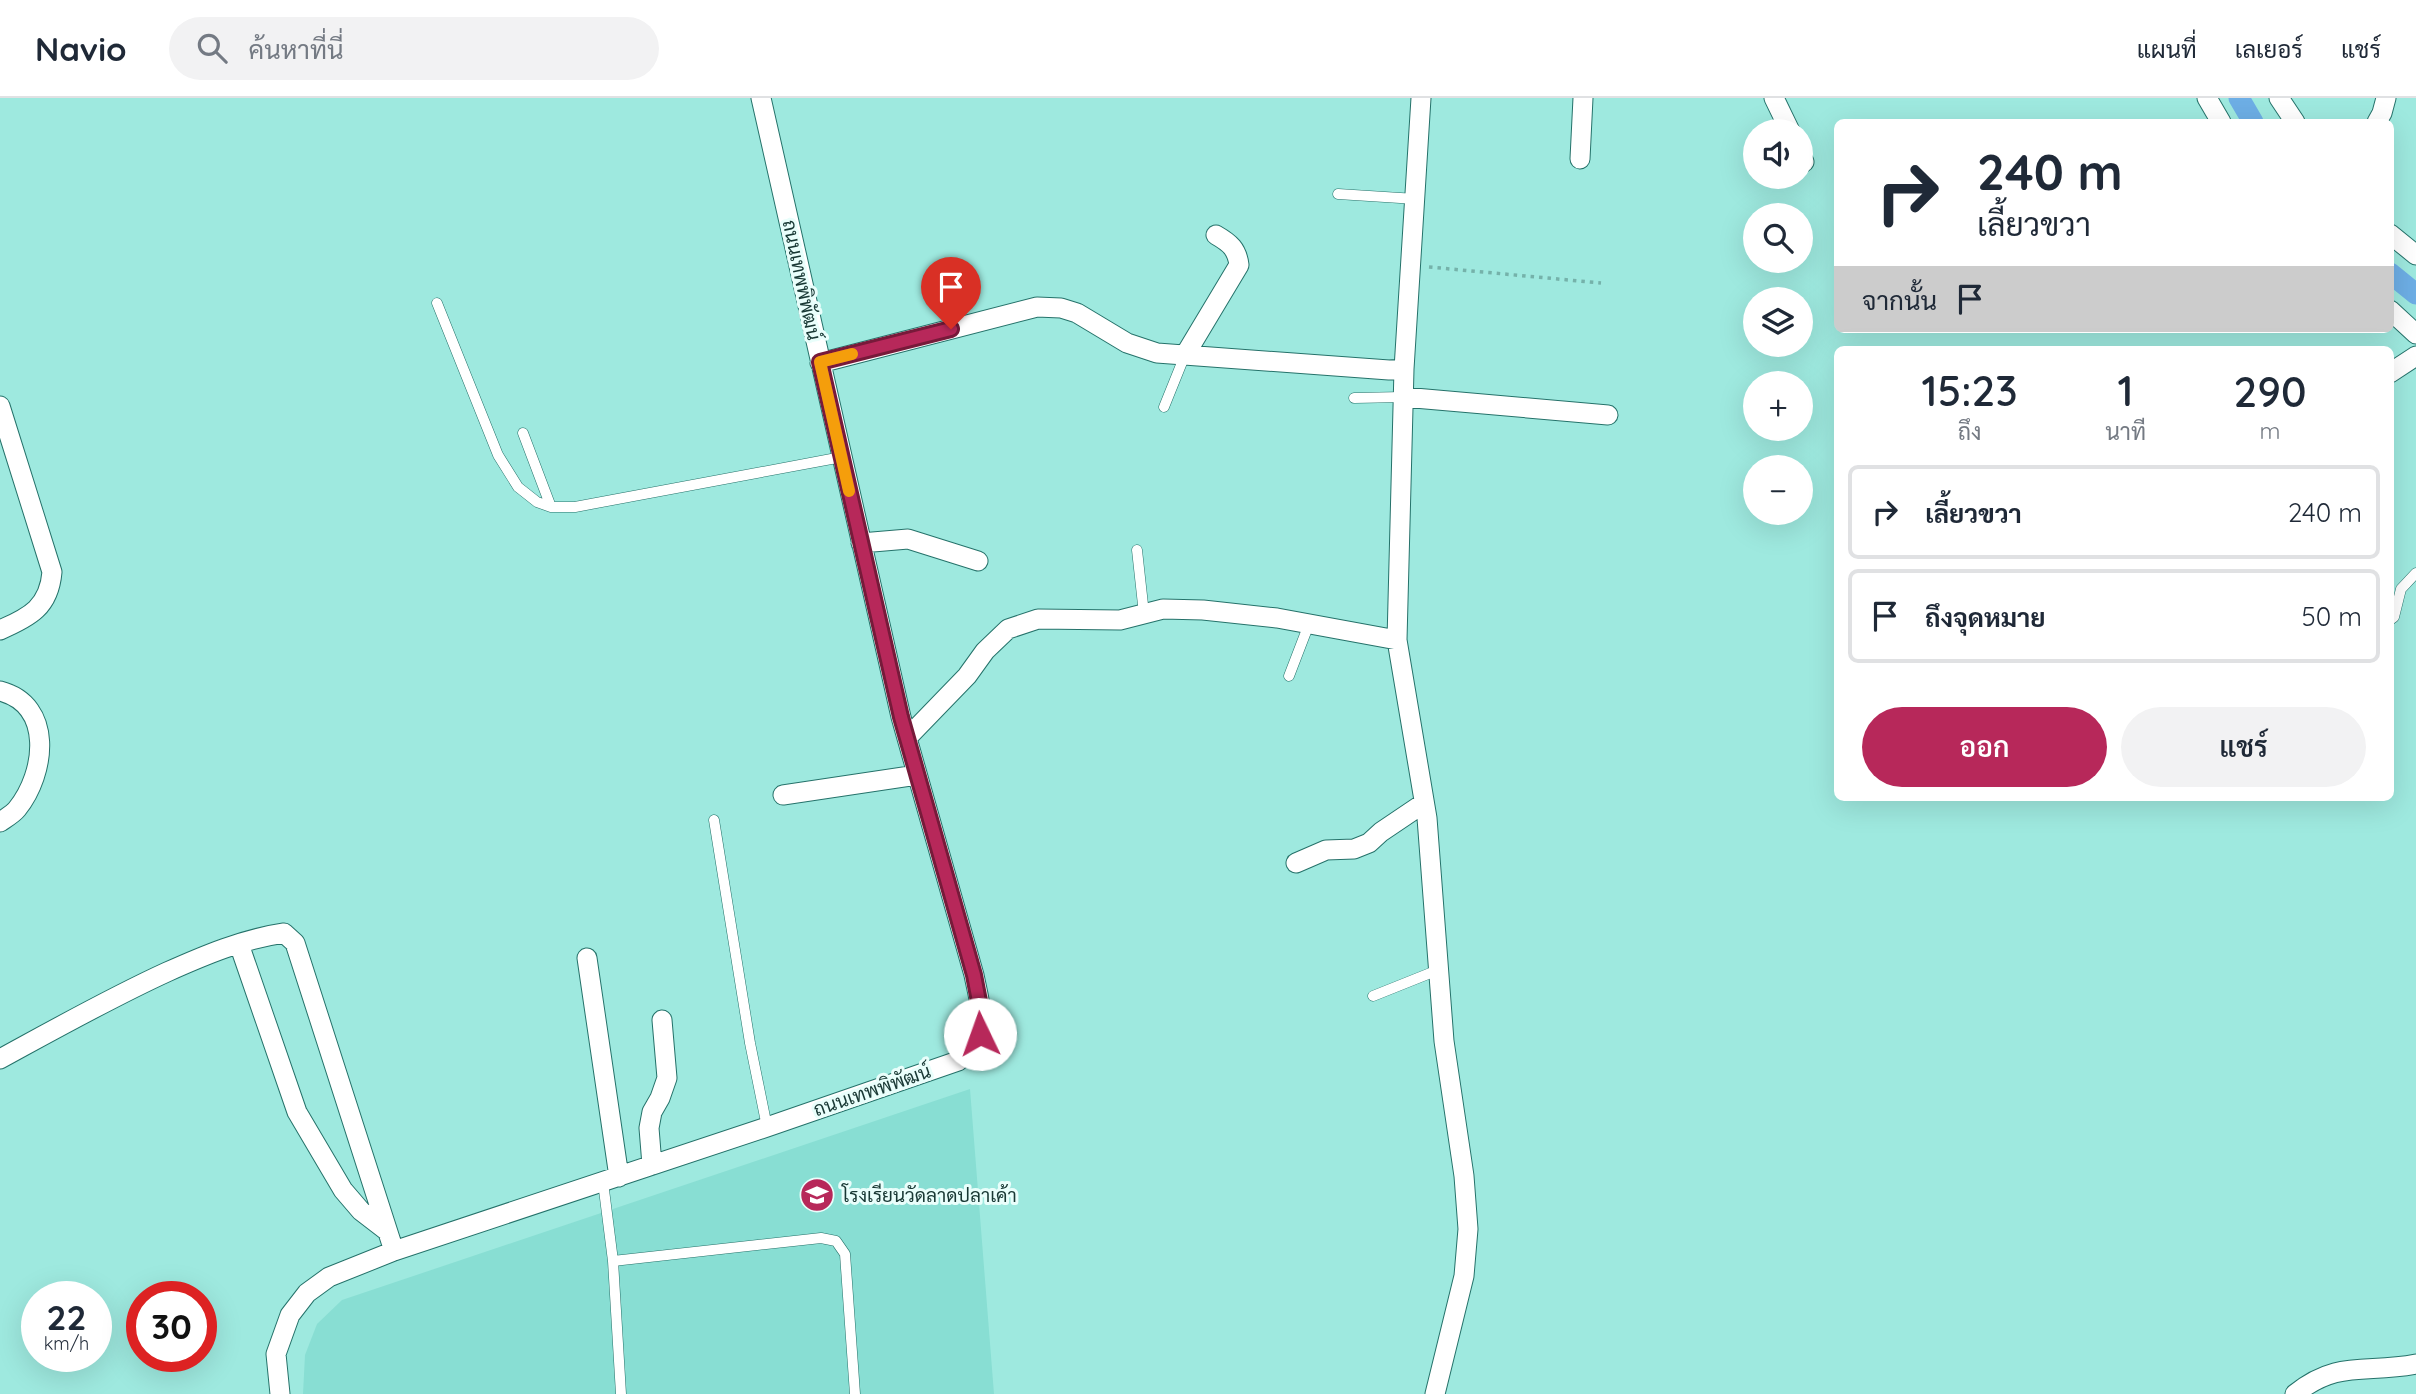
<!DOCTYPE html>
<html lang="th">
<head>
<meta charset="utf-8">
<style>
  body { margin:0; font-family:Quicksand,Sarabun,sans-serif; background:#f2f2f3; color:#1f2937; height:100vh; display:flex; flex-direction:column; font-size:26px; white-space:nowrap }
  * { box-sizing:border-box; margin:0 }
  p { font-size:23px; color:#747a83 }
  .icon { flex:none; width:38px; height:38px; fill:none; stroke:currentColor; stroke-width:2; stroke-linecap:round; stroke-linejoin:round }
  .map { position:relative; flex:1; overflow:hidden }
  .panel { position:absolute; left:1834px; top:248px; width:560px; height:455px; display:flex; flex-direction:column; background:#fff; border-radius:10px; box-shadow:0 7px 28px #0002 }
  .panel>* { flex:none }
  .guide { position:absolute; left:1834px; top:21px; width:560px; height:214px; border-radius:10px; box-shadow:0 7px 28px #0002; background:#fff; color:#1f2937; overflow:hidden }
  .buttons { position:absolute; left:1743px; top:21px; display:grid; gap:14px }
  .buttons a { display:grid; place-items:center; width:70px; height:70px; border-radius:50%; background:#fff; box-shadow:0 7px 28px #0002; font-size:35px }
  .speed { position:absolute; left:21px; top:1183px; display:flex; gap:14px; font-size:35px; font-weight:700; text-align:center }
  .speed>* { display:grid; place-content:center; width:91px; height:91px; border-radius:50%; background:#fff; box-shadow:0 7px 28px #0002; line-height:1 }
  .speed small { font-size:18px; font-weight:400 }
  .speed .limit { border:10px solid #d22; background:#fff; color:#111 }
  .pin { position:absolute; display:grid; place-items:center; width:60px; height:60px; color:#fff; margin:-72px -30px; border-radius:50% 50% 50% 0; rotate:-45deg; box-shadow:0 0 7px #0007 }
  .pin .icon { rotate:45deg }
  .me { position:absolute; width:77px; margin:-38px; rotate:357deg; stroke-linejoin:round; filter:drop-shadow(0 0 5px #0008) }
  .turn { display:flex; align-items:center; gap:24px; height:147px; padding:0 28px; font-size:32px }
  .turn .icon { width:91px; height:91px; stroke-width:2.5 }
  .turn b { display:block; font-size:49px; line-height:60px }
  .then { display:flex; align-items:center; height:66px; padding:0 28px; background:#0003; gap:14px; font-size:26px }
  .eta { display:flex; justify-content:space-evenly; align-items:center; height:119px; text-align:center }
  .eta b { font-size:42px; font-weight:600; line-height:49px }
  .cta { display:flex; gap:14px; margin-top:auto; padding:14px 28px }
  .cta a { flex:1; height:80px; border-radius:42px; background:#b7285a; color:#fff; font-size:28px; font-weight:600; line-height:80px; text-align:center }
  .cta a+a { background:#f2f2f3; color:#1f2937 }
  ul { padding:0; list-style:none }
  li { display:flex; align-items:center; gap:21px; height:94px; margin:0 14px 10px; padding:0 14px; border:4px solid #e0e1e3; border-radius:10px }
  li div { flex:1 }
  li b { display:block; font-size:26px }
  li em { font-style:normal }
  header { display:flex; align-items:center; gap:42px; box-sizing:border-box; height:98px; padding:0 35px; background:#fff; border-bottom:2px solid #e0e1e3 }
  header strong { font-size:33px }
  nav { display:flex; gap:38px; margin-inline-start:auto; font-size:24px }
  .search { width:490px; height:63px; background:#f2f2f3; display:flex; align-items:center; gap:18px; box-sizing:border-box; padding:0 24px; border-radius:38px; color:#747a83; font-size:26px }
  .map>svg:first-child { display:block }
  .built { fill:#88ded3 }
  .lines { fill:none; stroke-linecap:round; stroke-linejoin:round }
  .canal { stroke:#6daee5; stroke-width:21 }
  .lane-casing { stroke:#25726a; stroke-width:11 }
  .street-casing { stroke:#25726a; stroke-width:21 }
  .path { stroke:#75b2aa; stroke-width:3.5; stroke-dasharray:3.5 5; stroke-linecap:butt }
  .lane { stroke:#fff; stroke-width:10 }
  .street { stroke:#fff; stroke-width:19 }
  .route-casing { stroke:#771a3a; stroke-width:18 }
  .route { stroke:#b7285a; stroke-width:12 }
  .slow { stroke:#f59e0b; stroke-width:12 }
  .labels { text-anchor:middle; stroke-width:6; stroke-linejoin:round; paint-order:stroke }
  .street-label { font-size:19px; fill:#183834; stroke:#e9fefb }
  .poi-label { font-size:19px; fill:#183834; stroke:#e9fefb; text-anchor:start }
</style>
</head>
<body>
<header>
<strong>Navio</strong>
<div class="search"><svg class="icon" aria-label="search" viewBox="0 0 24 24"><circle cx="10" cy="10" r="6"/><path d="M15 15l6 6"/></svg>ค้นหาที่นี่</div>
<nav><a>แผนที่</a><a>เลเยอร์</a><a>แชร์</a></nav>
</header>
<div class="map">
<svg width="2416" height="1296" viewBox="0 0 2416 1296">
  <rect width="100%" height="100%" fill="#9ee9df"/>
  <path class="built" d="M970,991l24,305h-691l2,-39 12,-31 25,-24z"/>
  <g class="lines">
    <path class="canal" d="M2239,0l14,24
      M2390,175l26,21"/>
    <g class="lane-casing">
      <path id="lane" d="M1338,96l78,5
        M437,205l61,152 20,32 19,15 14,5h24l267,-50
        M1354,300l49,-1
        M1164,309l21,-52
        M523,335l28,74
        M1137,452l7,64
        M2390,522l4,-3 7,-28 15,-16
        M1289,578l20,-52
        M714,722l36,223 17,84
        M1373,898l65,-26
        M603,1084l10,79 8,133
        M613,1163l208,-23 15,3 9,13 10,140"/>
    </g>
    <g class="street-casing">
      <path id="street" d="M1421,0l-17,271 -7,271 30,178 17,223 20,135 4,53 -4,47 -29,118
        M1774,0l16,33
        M2207,0l14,24
        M2279,0l16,24
        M2377,24l5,-9 4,-15
        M1801,57l3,7
        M1580,61l3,-61
        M2390,136l26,21
        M2390,212l26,24
        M1185,257l54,-90c-2,-16 -9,-22 -23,-30
        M820,265l217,-56 24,1 16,5 50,30 30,10 232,17 15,-1
        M2390,275l26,-17
        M1403,299l205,18
        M0,308l52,166c-3,35 -22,45 -52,58
        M861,445l47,-4 70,22
        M0,593c54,14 46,82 17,118 -4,5 -11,9 -17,13
        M907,640l60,-62 18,-25 23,-22 30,-10 82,1 43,-11 40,1 74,8 120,22
        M783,697l134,-20
        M1296,765l30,-13 28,-1 15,-6 12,-11 43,-29
        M239,846l58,168 46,78 18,21 26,20
        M587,860l32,219
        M0,961c55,-30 110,-61 167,-87 38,-17 76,-33 117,-39l11,10 99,308
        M652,1067l-3,-37 3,-16 8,-14 7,-20 -5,-58
        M280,1296l-4,-40 14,-39 17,-22 22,-16 65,-26 373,-124 191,-66c5,-4 13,-9 17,-14 13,-20 3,-51 -1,-72l-73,-258 -140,-619
        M2295,1296c43,-35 72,-20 121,-30"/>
    </g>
    <path class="path" d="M1429,169l172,16"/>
    <use href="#lane" class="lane"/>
    <use href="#street" class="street"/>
  </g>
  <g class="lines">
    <g class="route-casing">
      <path id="route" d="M951,231l-131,33 81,355 73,258 7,37 -1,22"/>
    </g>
    <use href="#route" class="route"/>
    <path class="slow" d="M849,393l-29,-129 32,-8"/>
  </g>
  <defs>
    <g id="school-disc" transform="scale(1.75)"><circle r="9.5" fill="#b7285a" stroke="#e9fefb"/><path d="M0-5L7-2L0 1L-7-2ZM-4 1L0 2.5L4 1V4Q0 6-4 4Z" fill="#fff"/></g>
  </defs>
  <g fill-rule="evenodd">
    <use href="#school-disc" x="817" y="1097"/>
  </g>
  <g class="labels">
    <g class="street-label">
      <text transform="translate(802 182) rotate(78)" y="7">ถนนเทพพิพัฒน์</text>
      <text transform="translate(872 992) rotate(-19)" y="7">ถนนเทพพิพัฒน์</text>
    </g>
    <g class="poi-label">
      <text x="842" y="1104">โรงเรียนวัดลาดปลาเค้า</text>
    </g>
  </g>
</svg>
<div class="buttons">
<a><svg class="icon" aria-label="sound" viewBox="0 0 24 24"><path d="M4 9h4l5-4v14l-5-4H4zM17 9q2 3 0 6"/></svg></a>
<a><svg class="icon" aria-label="search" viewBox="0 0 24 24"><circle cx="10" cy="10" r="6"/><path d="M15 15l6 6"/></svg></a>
<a><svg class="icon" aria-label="layers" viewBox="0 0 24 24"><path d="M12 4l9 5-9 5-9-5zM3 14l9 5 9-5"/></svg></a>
<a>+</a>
<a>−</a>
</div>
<div class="speed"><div>22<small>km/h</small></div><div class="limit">30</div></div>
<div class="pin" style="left:951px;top:231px;background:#d93025"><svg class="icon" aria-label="arrive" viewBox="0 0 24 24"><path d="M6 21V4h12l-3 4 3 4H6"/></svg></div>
<svg class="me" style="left:980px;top:936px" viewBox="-20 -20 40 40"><circle r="19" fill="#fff"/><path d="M0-13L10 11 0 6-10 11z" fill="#b7285a"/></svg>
<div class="guide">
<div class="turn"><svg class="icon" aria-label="right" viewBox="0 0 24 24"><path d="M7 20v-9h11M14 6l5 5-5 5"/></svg><div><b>240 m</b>เลี้ยวขวา</div></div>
<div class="then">จากนั้น<svg class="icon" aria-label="arrive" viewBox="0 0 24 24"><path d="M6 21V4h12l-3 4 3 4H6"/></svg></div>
</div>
<section class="panel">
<div class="eta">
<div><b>15:23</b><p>ถึง</p></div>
<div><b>1</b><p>นาที</p></div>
<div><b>290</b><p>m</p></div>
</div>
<ul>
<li><svg class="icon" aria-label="right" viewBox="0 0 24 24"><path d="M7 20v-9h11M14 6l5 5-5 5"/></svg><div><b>เลี้ยวขวา</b></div><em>240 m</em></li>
<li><svg class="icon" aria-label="arrive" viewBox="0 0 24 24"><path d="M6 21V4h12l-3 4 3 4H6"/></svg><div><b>ถึงจุดหมาย</b></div><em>50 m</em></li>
</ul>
<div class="cta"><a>ออก</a><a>แชร์</a></div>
</section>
</div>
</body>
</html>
